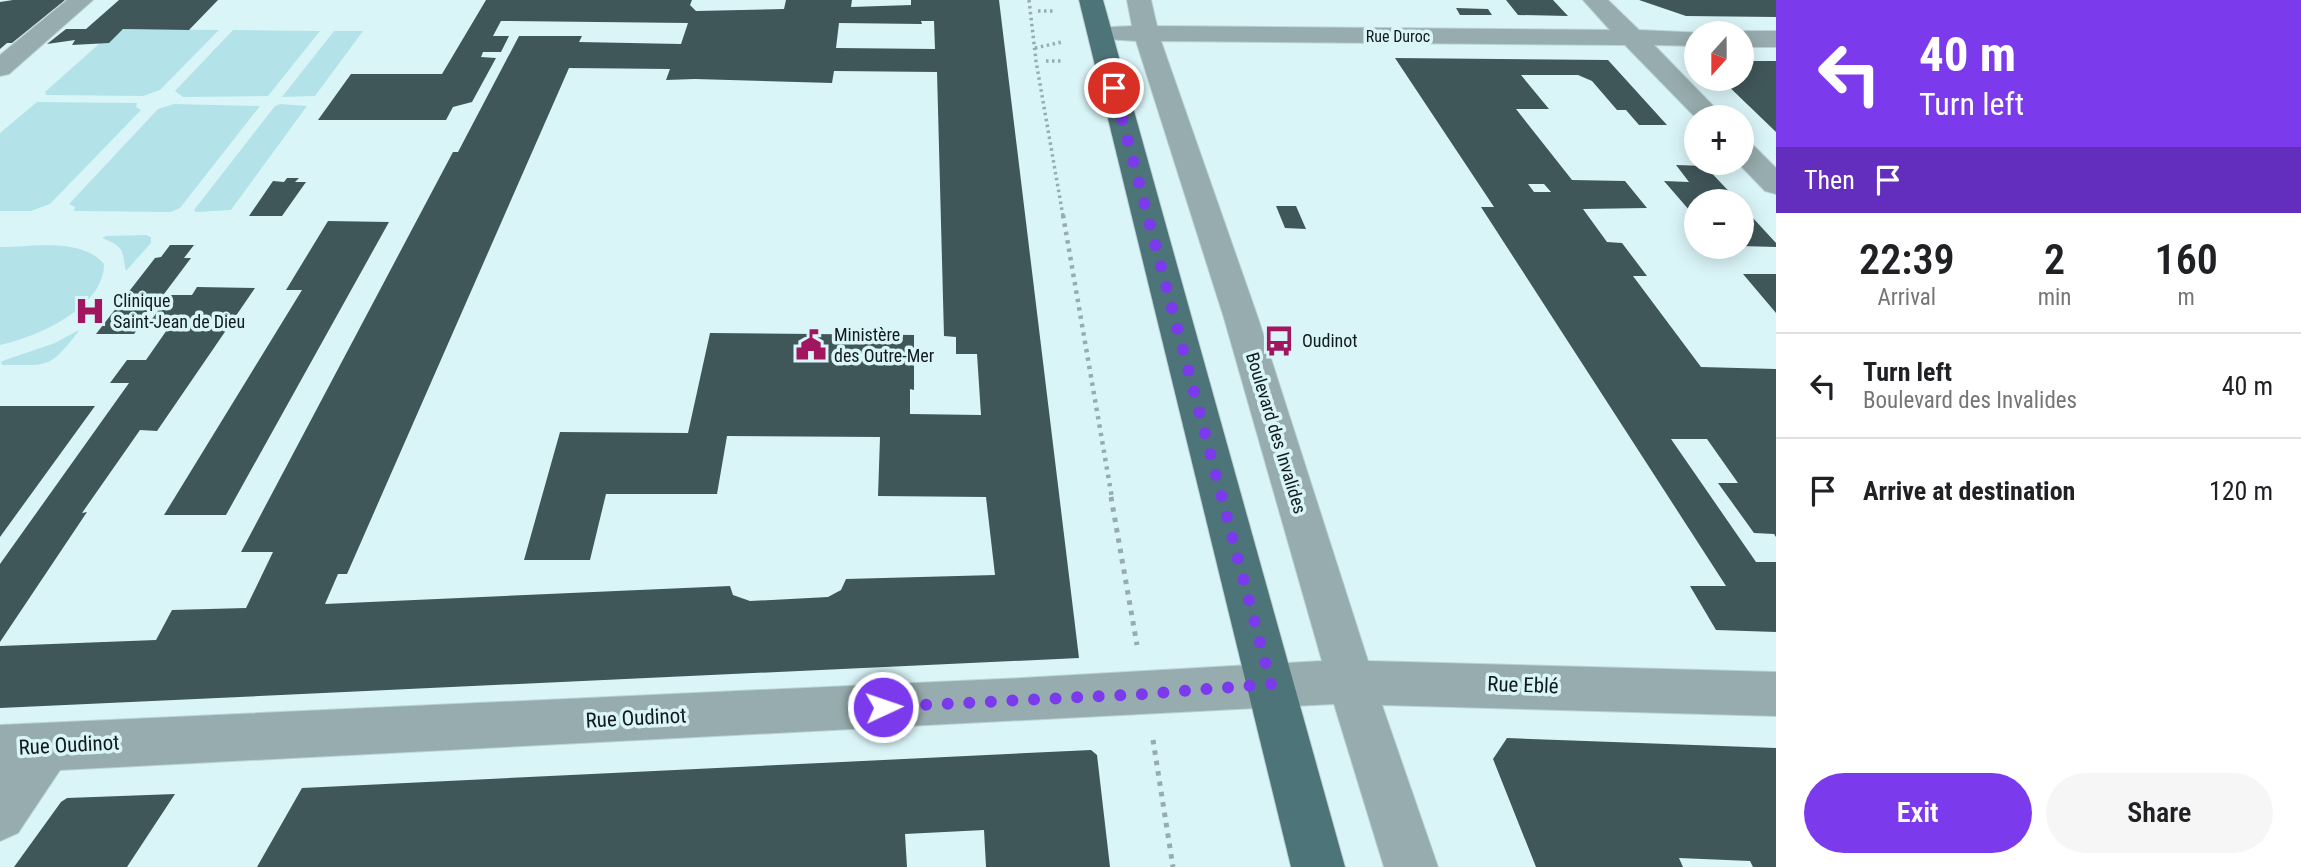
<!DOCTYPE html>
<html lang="en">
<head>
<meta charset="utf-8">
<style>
  body { margin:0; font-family:"Roboto Condensed",sans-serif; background:#f6f6f6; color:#202124; height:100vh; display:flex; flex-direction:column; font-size:26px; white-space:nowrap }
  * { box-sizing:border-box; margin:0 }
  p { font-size:23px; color:#757577 }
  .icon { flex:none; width:38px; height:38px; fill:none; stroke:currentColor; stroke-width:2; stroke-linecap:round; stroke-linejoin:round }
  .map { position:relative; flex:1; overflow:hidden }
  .side { display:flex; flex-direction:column; background:#fff; width:525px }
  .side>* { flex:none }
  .top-card { background:#7c3aed; color:#fff; overflow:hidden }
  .needle { width:46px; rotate:201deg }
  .buttons { position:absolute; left:1684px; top:21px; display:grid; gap:14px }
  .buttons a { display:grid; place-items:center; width:70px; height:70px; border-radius:50%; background:#fff; box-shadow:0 4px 18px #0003; font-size:35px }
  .pin { position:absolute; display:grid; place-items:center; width:60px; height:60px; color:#fff; margin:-30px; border:4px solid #fff; border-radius:50%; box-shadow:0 2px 7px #0007 }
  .me { position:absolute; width:77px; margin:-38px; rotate:87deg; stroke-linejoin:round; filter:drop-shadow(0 0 5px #0008) }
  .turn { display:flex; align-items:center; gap:24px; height:147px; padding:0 28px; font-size:32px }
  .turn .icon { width:91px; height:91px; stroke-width:2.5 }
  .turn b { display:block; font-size:49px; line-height:60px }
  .then { display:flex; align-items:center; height:66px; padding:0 28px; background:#0003; gap:14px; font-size:26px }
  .eta { display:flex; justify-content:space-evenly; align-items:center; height:119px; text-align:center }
  .eta b { font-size:42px; font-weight:600; line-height:49px }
  .primary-button { display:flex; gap:14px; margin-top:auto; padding:14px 28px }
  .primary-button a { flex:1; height:80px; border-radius:42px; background:#7c3aed; color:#fff; font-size:28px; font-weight:600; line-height:80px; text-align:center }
  .primary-button a+a { background:#f6f6f6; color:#202124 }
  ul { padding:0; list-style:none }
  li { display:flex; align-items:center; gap:21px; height:105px; padding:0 28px; border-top:2px solid #e0e0e0 }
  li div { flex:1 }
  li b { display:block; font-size:26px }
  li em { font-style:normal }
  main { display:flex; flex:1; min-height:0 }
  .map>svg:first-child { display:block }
  .green { fill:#b3e3e9 }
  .building { fill:#40575a; fill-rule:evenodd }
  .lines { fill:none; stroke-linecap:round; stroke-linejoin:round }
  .minor-casing { stroke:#bad2d5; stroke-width:2 }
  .major-casing { stroke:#bad2d5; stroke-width:2 }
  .path-far2 { stroke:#97acaf; stroke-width:3.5; stroke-dasharray:2.5 3.5; stroke-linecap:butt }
  .path-far1 { stroke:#97acaf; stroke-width:4.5; stroke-dasharray:3.5 5; stroke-linecap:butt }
  .path { stroke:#97acaf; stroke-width:5; stroke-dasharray:4.5 6; stroke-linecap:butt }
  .minor { fill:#97acae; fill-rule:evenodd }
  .major { fill:#4d7478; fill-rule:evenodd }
  .route { stroke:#7c3aed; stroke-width:12; stroke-dasharray:0 21.6 }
  .labels { text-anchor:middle; stroke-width:7; stroke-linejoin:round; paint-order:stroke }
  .far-street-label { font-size:16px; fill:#111a1c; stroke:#daf5f8 }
  .poi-label { font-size:18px; fill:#111a1c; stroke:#daf5f8; text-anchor:start }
  .street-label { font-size:18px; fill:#111a1c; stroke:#daf5f8 }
  .near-street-label { font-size:21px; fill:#111a1c; stroke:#daf5f8 }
</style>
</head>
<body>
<main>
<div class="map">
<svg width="1776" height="867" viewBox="0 0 1776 867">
  <rect width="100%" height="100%" fill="#daf5f8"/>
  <path class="green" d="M123,29l96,1 -59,60 -17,6 -97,-1 -1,-3 55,-49h9z
    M233,30l87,1 -52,65 -85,1 -8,-6z
    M334,31h29l-48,65 -33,1z
    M37,102l100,1 -1,4 5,3 -91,94 -19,7h-31v-78z
    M174,104l86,2 -80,102 -9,4 -97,-1 1,-4 -6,-3 89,-95z
    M280,104l27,2 -76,104 -35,2 -2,-2 81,-104z
    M146,235l5,2v6l-25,28c-5,-20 1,-23 -24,-33l4,-2z
    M0,247c33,0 81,-10 104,17 0,44 -67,73 -104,81z
    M77,331h2c-30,38 -29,34 -77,34l-1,-3 4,-2 50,-17z"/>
  <path class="building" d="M13,0h52l-53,43h-5l-7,6v-47z
    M119,0h99l-29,30 -66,-1 -14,14 -37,2 3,-5 -28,4 19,-15h20z
    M486,0h206l-2,5 6,6 88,-2 2,-9h66l-1,7 60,-2v-5h88l80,658 -1079,50v-62l156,-6 16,-30 74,-2 27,-56h-32l212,-400h5l61,-116h63l-3,6 102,2 7,-21 -187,-2 -8,15h16l-8,16h-18l-2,5 15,1 -24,44 -19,5 -7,13h-128l33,-46h91zM921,21h13l1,28 -99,-1 3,-25 83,1zM569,68l101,1 -4,11 29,-1 137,4 2,-12 103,1 7,264 12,1v17h21l4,61 -71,-1v-25l4,1v-55l-204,-2 -22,100 -128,-1 -36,128h66l16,-66h111l10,-58 153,1 -2,59 108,1 9,78 -149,4 -5,11 -13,7 -78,4 -17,-6 -3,-9 -405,18 13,-30h9z
    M1506,0h47l15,16 -50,-1z
    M1639,0h137v17l-90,-1z
    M1456,8l32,1 4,6h-32z
    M1395,58l213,2 59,65h-28l-13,-15h-9l-25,-29 -14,-6h-57l28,34h-33l56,71 53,1 22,27 -64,1 24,33 15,1 25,33h-14l68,91 75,2v168l-2,-3 -20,-1 -36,-50h20l-31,-44h-36l85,123h20v70l-60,-2 -26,-44h36l-245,-379h13zM1528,184h16l7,8h-17z
    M1741,61h35v71l-55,-53h20z
    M1676,165l29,1 33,35h-42v17l-32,-37 25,1z
    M287,178h12l-4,4h11l-24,34h-33l24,-35 11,1z
    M1741,205l35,38v4l-35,-1z
    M1276,206h20l10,23 -21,-1z
    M328,221l61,1 -163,293h-62l138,-225h-16z
    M170,245h24l-10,13h7l-57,76h-38l59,-76 6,-1z
    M1743,274h33v39z
    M197,287l58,1 -98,143 -17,-1 -58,83 5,-1 -87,130v-78l129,-181h-19l17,-23h19l23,-33h-23l24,-32h22z
    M0,406h95l-95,131z
    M1507,738l269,10v119h-23l-3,-6 -71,-3 4,9h-147l-43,-108z
    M1091,750l6,5 13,112h-124l-2,-37 -79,4 2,33h-650l45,-79z
    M175,794l-48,73h-113l47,-65 6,-4z"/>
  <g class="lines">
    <g class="minor-casing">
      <path id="minor" d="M67,0h26l-84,74 -9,2v-21z
        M1127,0h24l6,26 453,4 -27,-30h25l31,30 66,3h-9v13l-42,-1 70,72 -28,1 -71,-73 -464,-4 97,277 110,343 408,11v44l-394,-11 56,162h-54l-50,-163 -1274,66 -42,63 -18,8v-116l1022,-47 300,-17 -98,-343 -88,-277 -45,-3 -3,-5 3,-5 41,-2z
        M1741,31h35v16h-35v-14h-7z
        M1741,140l10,3 25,25v26l-11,-3 -27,-28h3z"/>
    </g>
    <g class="major-casing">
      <path id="major" d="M1079,0h24l242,867h-54z"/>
    </g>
    <path class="path-far2" d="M1029,0l7,61 27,155
      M1038,11h15
      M1035,48l27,-6
      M1046,61h16"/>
    <path class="path-far1" d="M1063,215l49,283"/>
    <path class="path" d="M1111,497l26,148
      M1153,740l20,127"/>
    <use href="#minor" class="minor"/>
    <use href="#major" class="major"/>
  </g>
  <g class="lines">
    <path class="route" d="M883,707l262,-13 126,-10 -157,-596"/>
  </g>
  <defs>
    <g id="hospital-bare" transform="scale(2.415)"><path d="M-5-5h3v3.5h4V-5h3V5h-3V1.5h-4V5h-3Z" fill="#a1165f" stroke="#daf5f8" stroke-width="2.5" paint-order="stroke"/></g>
    <g id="bus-bare" transform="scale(2.415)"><path d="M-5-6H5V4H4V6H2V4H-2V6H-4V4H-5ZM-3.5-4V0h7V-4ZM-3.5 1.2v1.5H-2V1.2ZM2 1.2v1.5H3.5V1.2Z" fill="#a1165f" stroke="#daf5f8" stroke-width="2.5" paint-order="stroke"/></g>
    <g id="civic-bare" transform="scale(2.415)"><path d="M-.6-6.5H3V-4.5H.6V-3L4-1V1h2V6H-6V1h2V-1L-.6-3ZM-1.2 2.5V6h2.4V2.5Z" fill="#a1165f" stroke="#daf5f8" stroke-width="2.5" paint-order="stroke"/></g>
  </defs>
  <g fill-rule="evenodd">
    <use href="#hospital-bare" x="90" y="311"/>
    <use href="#bus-bare" x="1279" y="341"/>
    <use href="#civic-bare" x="811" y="345"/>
  </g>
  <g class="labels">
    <g class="far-street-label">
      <text x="1398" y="42">Rue Duroc</text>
    </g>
    <g class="poi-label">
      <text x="113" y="307">Clinique<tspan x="113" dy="21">Saint-Jean de Dieu</tspan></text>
      <text x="834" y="341">Ministère<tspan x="834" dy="21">des Outre-Mer</tspan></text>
      <text x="1302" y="347">Oudinot</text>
    </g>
    <g class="street-label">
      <text transform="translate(1276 433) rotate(73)" y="6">Boulevard des Invalides</text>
    </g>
    <g class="near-street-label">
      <text transform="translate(1523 685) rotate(2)" y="7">Rue Eblé</text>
      <text transform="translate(636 718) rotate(-3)" y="7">Rue Oudinot</text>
      <text transform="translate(69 745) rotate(-3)" y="7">Rue Oudinot</text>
    </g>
  </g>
</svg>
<div class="buttons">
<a><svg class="needle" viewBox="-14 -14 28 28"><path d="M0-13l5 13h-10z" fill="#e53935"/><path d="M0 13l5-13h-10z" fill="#757577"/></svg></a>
<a>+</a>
<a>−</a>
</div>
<div class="pin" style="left:1114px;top:88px;background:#d93025"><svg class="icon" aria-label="arrive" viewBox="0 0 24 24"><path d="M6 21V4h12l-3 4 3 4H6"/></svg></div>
<svg class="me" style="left:883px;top:707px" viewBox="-20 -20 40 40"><circle r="17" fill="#7c3aed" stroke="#fff" stroke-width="3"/><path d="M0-11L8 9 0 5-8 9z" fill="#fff"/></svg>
</div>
<section class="side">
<div class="top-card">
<div class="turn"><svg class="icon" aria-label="left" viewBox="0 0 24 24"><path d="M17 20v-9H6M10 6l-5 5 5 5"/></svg><div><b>40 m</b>Turn left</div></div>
<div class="then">Then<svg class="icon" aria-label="arrive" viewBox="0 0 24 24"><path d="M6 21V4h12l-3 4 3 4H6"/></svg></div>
</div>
<div class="eta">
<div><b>22:39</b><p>Arrival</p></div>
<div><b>2</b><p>min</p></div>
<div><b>160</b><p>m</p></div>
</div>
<ul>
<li><svg class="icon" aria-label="left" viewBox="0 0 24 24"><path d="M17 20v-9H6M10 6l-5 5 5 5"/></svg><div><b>Turn left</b><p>Boulevard des Invalides</p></div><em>40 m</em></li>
<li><svg class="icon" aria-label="arrive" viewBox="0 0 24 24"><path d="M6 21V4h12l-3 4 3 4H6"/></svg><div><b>Arrive at destination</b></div><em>120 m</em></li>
</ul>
<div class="primary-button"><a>Exit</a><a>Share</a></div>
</section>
</main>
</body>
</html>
